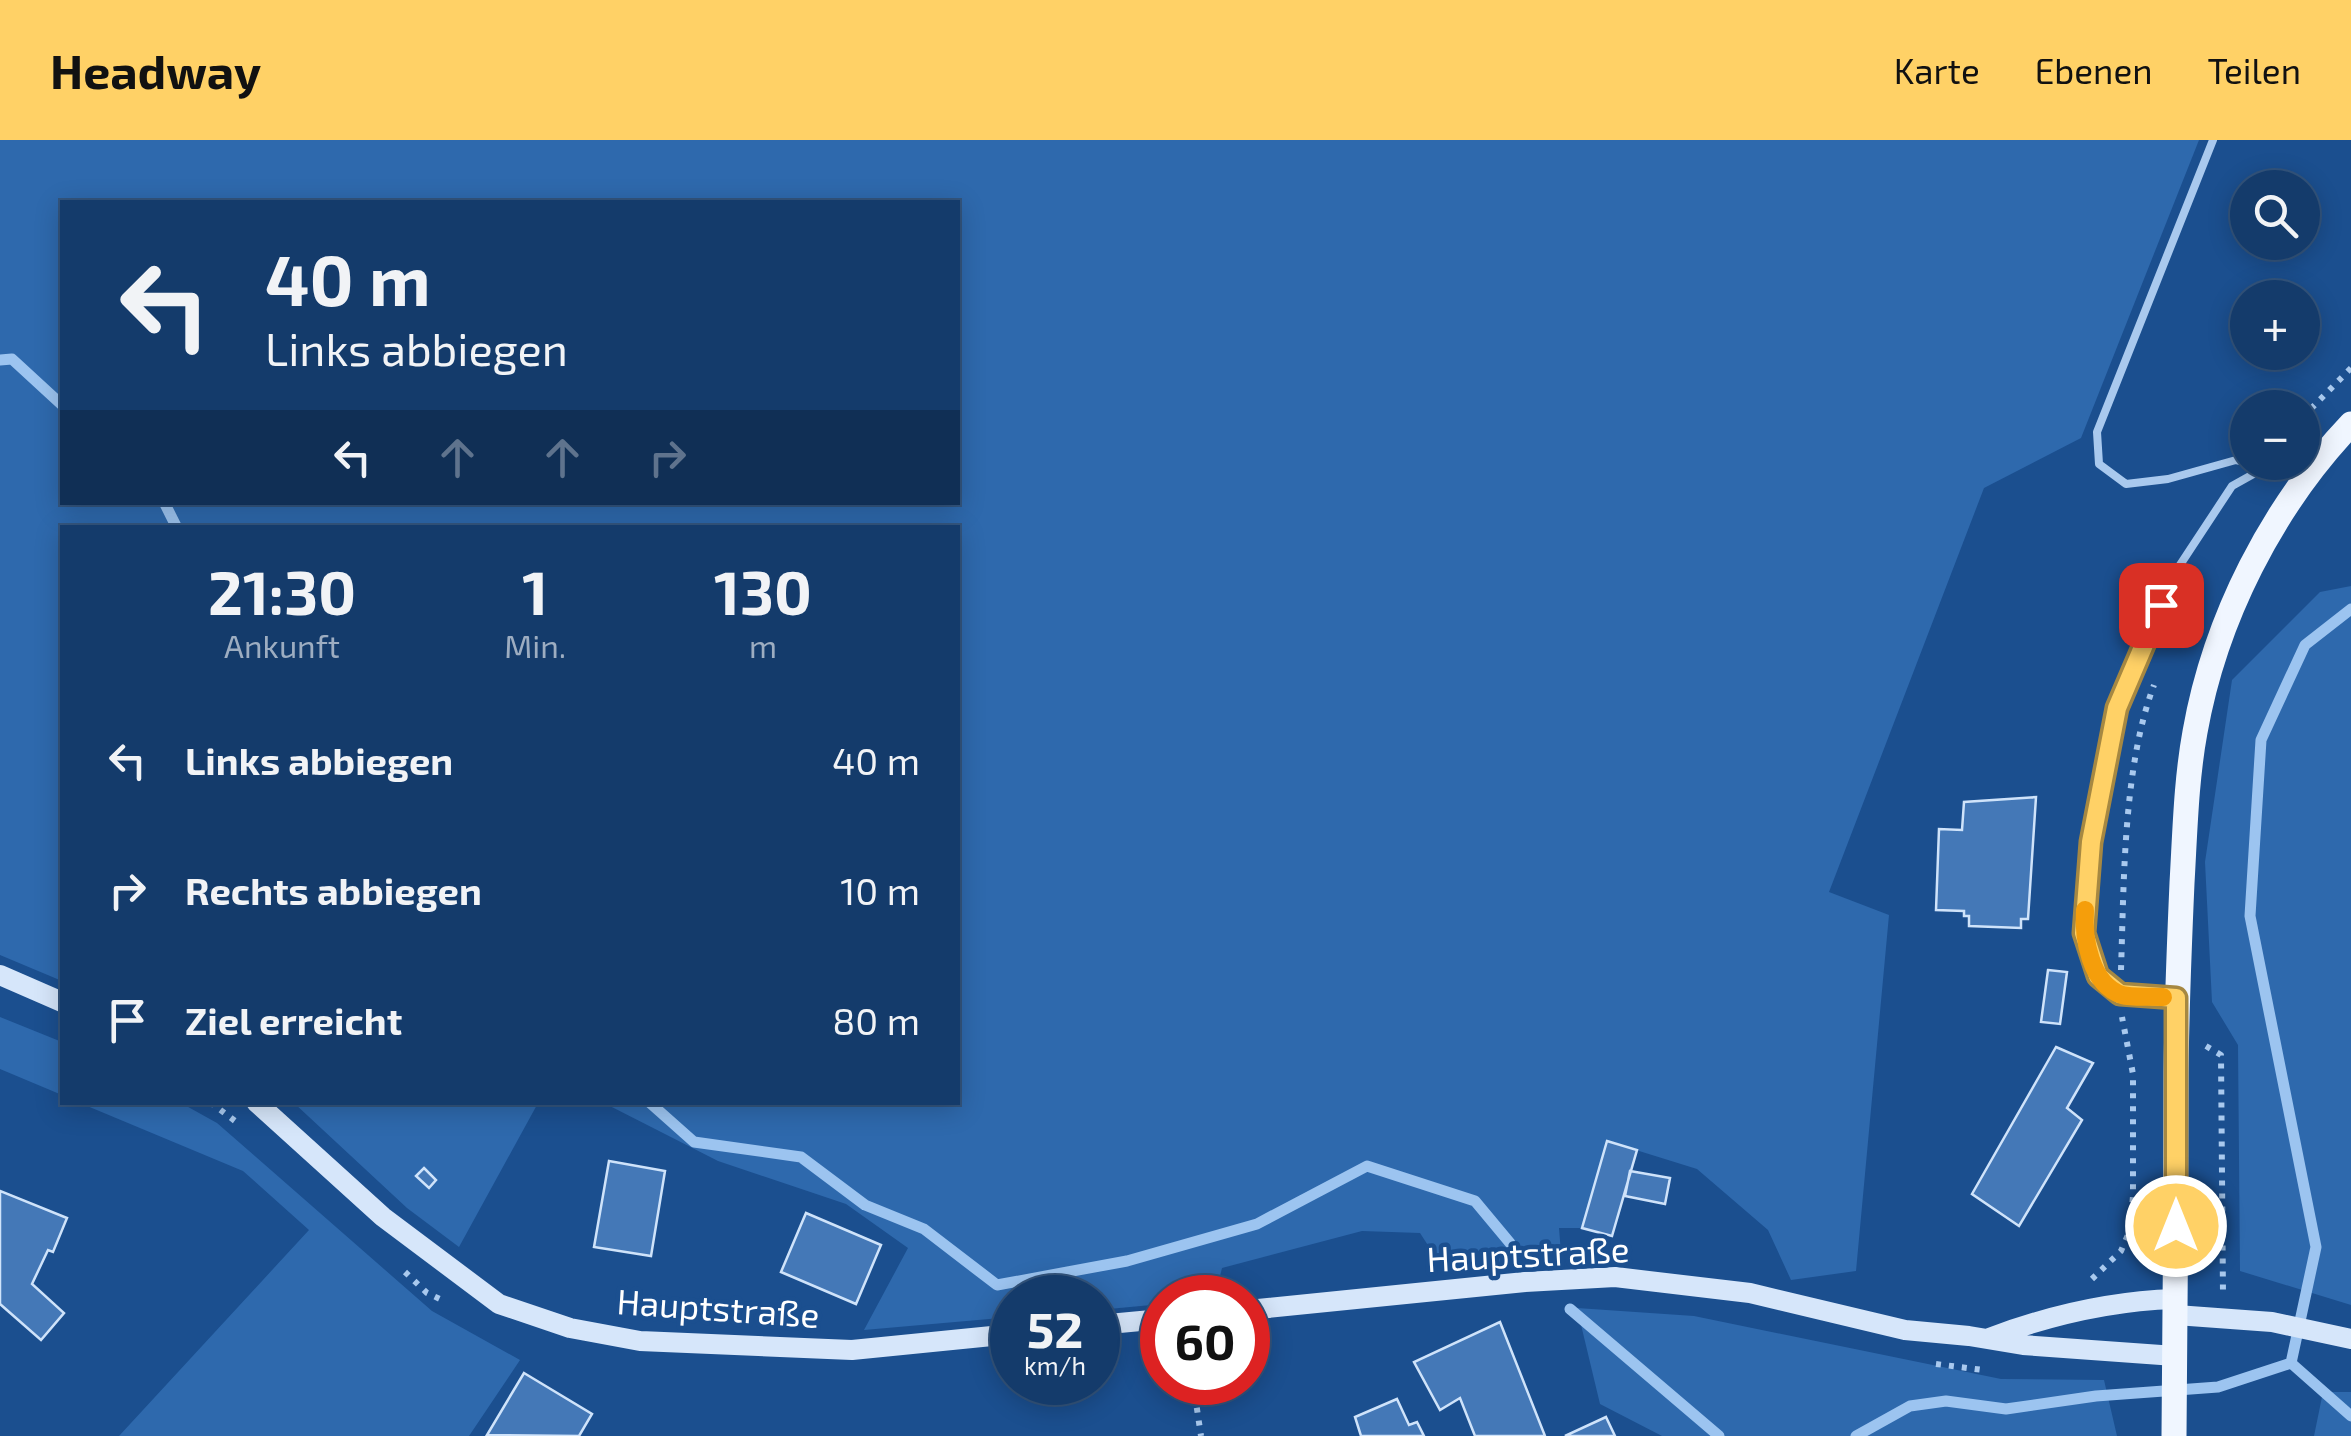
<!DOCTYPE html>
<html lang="de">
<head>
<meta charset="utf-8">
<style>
  body { margin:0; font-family:"Exo 2",sans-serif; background:#1d4271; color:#f1f3f6; height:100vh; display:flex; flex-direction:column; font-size:38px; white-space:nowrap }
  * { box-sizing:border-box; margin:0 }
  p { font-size:32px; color:#9dadc1 }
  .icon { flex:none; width:55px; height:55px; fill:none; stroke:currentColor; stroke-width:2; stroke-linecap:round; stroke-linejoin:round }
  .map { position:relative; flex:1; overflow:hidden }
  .drawer { position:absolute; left:60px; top:385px; width:900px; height:580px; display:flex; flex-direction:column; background:#143b6b; border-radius:0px; box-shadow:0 5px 25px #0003,0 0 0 2px #33557e }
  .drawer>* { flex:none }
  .guide { position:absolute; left:60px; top:60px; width:900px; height:305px; border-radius:0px; box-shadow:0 5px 25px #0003,0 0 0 2px #33557e; background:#143b6b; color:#f1f3f6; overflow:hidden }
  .tools { position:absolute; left:2230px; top:30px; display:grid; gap:20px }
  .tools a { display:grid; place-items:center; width:90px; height:90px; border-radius:50%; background:#143b6b; box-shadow:0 5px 25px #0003,0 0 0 2px #33557e; font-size:50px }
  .speed { position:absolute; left:990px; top:1135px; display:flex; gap:20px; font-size:50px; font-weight:700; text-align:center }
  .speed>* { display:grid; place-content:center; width:130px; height:130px; border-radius:50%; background:#143b6b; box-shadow:0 5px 25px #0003,0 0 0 2px #33557e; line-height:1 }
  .speed small { font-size:25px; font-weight:400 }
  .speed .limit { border:15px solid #d22; background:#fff; color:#111 }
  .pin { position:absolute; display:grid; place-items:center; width:85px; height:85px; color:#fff; margin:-42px; border-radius:20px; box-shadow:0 5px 15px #0006 }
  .me { position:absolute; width:110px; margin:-55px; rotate:0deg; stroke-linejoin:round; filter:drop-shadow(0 0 8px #0008) }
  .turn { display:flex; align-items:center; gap:35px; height:210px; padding:0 40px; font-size:45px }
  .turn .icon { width:130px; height:130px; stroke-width:2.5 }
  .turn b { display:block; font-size:70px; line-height:85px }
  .lanes { display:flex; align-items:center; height:95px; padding:0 40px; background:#0003; justify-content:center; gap:50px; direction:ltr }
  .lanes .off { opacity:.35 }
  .eta { display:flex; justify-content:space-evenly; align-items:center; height:170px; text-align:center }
  .eta b { font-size:60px; font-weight:700; line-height:70px }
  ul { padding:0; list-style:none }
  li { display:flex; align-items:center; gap:30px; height:130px; padding:0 40px }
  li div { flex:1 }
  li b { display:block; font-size:38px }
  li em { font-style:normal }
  header { display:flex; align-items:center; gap:60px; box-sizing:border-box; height:140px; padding:0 50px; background:#ffd166; color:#111 }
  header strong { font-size:48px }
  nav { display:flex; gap:55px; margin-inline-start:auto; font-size:35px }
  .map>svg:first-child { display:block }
  .green { fill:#2e69ad; fill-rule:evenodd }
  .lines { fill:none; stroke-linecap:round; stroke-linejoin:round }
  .stream { stroke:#9cc4f0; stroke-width:11 }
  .building { fill:#4478b7; stroke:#cfe3fa; stroke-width:2.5 }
  .path { stroke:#a9c9ee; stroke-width:6; stroke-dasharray:5 8; stroke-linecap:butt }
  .lane { stroke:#a9c9ee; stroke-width:8 }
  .secondary { stroke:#d6e6fa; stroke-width:20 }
  .primary { stroke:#f0f6ff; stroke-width:25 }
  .route-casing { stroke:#a68842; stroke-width:25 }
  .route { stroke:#ffd166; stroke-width:18 }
  .slow { stroke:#f59e0b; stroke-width:18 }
  .labels { text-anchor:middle; stroke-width:9; stroke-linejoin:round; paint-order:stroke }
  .street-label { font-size:35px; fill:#fff; stroke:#1b4f8f }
</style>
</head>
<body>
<header>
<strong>Headway</strong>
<nav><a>Karte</a><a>Ebenen</a><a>Teilen</a></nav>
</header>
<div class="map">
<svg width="2351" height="1296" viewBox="0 0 2351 1296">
  <rect width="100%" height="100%" fill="#1b4f8f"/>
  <path class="green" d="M0,0h2199l-118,298 -97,50 -155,404 60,23 -33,356 -65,9 -23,-50 -71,-61 -90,-28 -25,87h-23l2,25 -117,17 -24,-37 -58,-2 -140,37 -7,29 -53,1v6l-64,6v-12h-86v19l-148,13 44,-82 -62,-44 -128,-43 -114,-58 354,-1v-574h-896v453l-62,-26zM62,62h896v300h-896z
    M2351,446v719l-111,-34 -2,-226 -26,-43 -7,-140 27,-182 88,-88z
    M0,877l62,25v53l-62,-26z
    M80,963h101l36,20 215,188 88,49 -51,76h-350l190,-206 -66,-59z
    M294,963h244l-79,144 -52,-39z
    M1577,1168l117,8 307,63 103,1 13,56h-455l-62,-32z
    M2323,1252h28v44h-37z"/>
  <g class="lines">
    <path class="stream" d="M0,220l12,-1 50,46
      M164,362l13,26
      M649,962l45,40 107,15 64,48 59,24 73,56 130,-24 130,-37 110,-58 108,35 35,42
      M1570,1169l149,127
      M2291,1223l60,53
      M1856,1296l54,-30 36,-5 60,8 90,-13 122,-9 73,-24 25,-116 -66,-331 11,-176 44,-95 46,-36"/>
  </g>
  <path class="building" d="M2036,657l-8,122h-7v9l-52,-2v-10h-5v-5l-28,-1 3,-81 23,1 2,-28z
    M2048,830l19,2 -7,52 -19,-2z
    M2056,907l37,16 -26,45 15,12 -63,106 -47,-32z
    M1607,1001l30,9 -25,86 -30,-8z
    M609,1021l56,10 -14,85 -57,-9z
    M424,1028l12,12 -7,8 -13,-12z
    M1630,1031l40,7 -5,26 -40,-8z
    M0,1051l67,27 -14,34 -5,-2 -16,34 32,29 -23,27 -41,-36z
    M806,1073l75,32 -25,59 -75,-32z
    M1500,1182l45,114h-70l-15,-38 -20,12 -26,-48z
    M524,1233l68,41 -13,22 -92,-1z
    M1397,1259l12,26 8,-3 7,14h-63l-6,-19z
    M1606,1277l9,19h-50z"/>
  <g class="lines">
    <path class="path" d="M2302,278l49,-50
      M2121,830c3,-88 2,-203 33,-285
      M2206,906l15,9 2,240
      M210,962l25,19
      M405,1132l22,21 15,7
      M2092,1139l29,-28 9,-21 3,-34v-122l-11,-57
      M1936,1224l47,6
      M1193,1242l8,54"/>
    <path class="lane" d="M2213,0l-116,292 2,32 27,20 42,-5 68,-19 30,7 33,13
      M2172,857l-52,-2 -22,-19 -15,-43 8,-91 26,-134 59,-137 56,-85 34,-19"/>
    <path class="secondary" d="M0,835l62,27
      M256,962l127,115 116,87 71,24 70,13 212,9 160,-16
      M1248,1170l277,-28 90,-5 135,16 155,37 64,6 54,9 152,11
      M2176,1175l96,7 79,17
      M1098,1185l64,-6
      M1989,1198c61,-23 121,-37 186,-39"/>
    <path class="primary" d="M2174,1296c1,-116 2,-233 2,-349 0,-68 3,-136 6,-204 3,-51 4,-102 13,-151 20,-113 77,-225 156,-308"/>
  </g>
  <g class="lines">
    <g class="route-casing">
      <path id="route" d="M2161,465l-44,103 -26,134 -7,91 14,43 22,18 56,4v228"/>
    </g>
    <use href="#route" class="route"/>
    <path class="slow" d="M2085,770c-2,28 5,74 37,85 11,3 28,1 41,2"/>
  </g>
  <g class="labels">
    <g class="street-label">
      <text transform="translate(1528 1115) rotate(-3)" y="12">Hauptstraße</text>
      <text transform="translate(718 1169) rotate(4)" y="12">Hauptstraße</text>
    </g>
  </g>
</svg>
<div class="tools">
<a><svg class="icon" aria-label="search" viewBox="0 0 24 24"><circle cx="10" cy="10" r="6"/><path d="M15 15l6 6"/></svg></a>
<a>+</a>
<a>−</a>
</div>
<div class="speed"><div>52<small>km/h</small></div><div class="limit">60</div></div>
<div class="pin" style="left:2161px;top:465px;background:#d93025"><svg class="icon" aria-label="arrive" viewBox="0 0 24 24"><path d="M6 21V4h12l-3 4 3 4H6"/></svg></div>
<svg class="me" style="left:2176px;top:1086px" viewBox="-20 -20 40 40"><circle r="17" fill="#ffd166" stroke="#fff" stroke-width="3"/><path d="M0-11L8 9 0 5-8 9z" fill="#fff"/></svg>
<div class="guide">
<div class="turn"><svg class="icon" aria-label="left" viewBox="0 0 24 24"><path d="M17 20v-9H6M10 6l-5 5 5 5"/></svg><div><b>40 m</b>Links abbiegen</div></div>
<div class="lanes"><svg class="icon" aria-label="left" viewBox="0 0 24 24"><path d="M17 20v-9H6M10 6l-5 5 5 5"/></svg><svg class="icon off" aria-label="ahead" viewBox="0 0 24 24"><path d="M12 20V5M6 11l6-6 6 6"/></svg><svg class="icon off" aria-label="ahead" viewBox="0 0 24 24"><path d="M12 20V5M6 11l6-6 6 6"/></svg><svg class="icon off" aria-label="right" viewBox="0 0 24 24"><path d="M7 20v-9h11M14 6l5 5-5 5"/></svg></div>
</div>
<section class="drawer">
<div class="eta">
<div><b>21:30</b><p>Ankunft</p></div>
<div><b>1</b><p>Min.</p></div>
<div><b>130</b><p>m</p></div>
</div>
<ul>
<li><svg class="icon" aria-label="left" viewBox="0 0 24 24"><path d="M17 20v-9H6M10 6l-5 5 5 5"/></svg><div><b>Links abbiegen</b></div><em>40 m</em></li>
<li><svg class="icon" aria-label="right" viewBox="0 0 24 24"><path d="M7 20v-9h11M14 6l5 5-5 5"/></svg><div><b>Rechts abbiegen</b></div><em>10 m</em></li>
<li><svg class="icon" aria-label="arrive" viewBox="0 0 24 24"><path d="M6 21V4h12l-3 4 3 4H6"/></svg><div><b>Ziel erreicht</b></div><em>80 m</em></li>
</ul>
</section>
</div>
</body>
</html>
